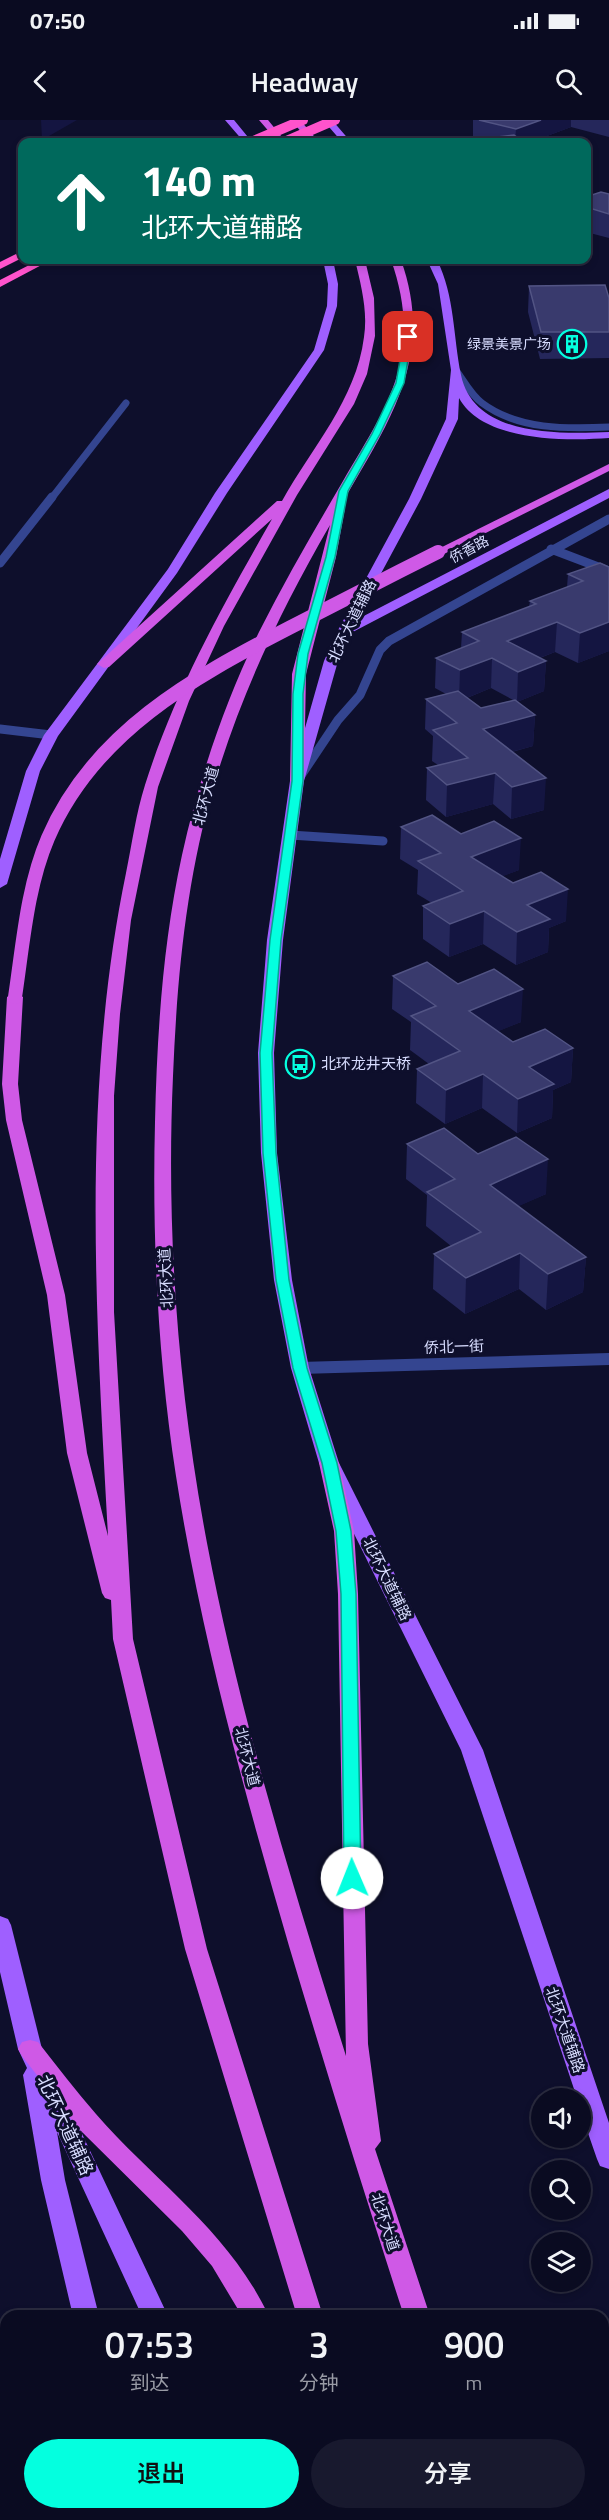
<!DOCTYPE html>
<html lang="zh">
<head>
<meta charset="utf-8">
<style>
  body { margin:0; font-family:"Titillium Web","Noto Sans SC",sans-serif; background:#18192e; color:#f1f3f6; height:100vh; display:flex; flex-direction:column; font-size:22px; white-space:nowrap }
  * { box-sizing:border-box; margin:0 }
  p { font-size:20px; color:#999ba5 }
  .icon { flex:none; width:33px; height:33px; fill:none; stroke:currentColor; stroke-width:2; stroke-linecap:round; stroke-linejoin:round }
  .map { position:relative; flex:1; overflow:hidden }
  .panel { position:absolute; left:0px; top:2190px; width:609px; height:210px; display:flex; flex-direction:column; background:#0a0b21; border-radius:18px 18px 0 0; box-shadow:0 3px 9px #0003,0 0 0 2px #2a2b3f }
  .panel>* { flex:none }
  .top-card { position:absolute; left:18px; top:18px; width:573px; height:126px; border-radius:12px; box-shadow:0 3px 9px #0003,0 0 0 2px #2a2b3f; background:#00695c; color:#fff; overflow:hidden }
  .tools { position:absolute; left:531px; top:1968px; display:grid; gap:12px }
  .tools a { display:grid; place-items:center; width:60px; height:60px; border-radius:50%; background:#0a0b21; box-shadow:0 3px 9px #0003,0 0 0 2px #2a2b3f; font-size:30px }
  .pin { position:absolute; display:grid; place-items:center; width:51px; height:51px; color:#fff; margin:-26px; border-radius:12px; box-shadow:0 3px 9px #0006 }
  .me { position:absolute; width:66px; margin:-33px; rotate:359deg; stroke-linejoin:round; filter:drop-shadow(0 0 4px #0008) }
  .turn { display:flex; align-items:center; gap:21px; height:126px; padding:0 24px; font-size:27px }
  .turn .icon { width:78px; height:78px; stroke-width:2.5 }
  .turn b { display:block; font-size:42px; line-height:51px }
  .eta { display:flex; justify-content:space-evenly; align-items:center; height:102px; text-align:center }
  .eta b { font-size:36px; font-weight:600; line-height:42px }
  .cta { display:flex; gap:12px; margin-top:auto; padding:12px 24px }
  .cta a { flex:1; height:69px; border-radius:36px; background:#04ffdf; color:#111; font-size:24px; font-weight:600; line-height:69px; text-align:center }
  .cta a+a { background:#18192e; color:#f1f3f6 }
  .status { display:flex; justify-content:space-between; align-items:center; height:42px; padding:0 30px; background:#0a0b21; direction:ltr }
  .status svg { height:16px; fill:currentColor }
  header { display:flex; justify-content:space-between; align-items:center; height:78px; padding:0 24px; background:#0a0b21; font-size:27px; font-weight:600 }
  .map>svg:first-child { display:block }
  .lines { fill:none; stroke-linecap:round; stroke-linejoin:round }
  .minor-far2 { stroke:#344590; stroke-width:7 }
  .minor-far1 { stroke:#344590; stroke-width:9 }
  .minor { stroke:#344590; stroke-width:12 }
  .primary { fill:#9f5fff; fill-rule:evenodd }
  .trunk { fill:#cf59e6; fill-rule:evenodd }
  .motorway { fill:#ff53cc; fill-rule:evenodd }
  .trunk-bridge { stroke:#cf59e6; stroke-width:14 }
  .motorway-bridge { stroke:#ff53cc; stroke-width:10 }
  .wall { fill:#25275b; fill-rule:evenodd }
  .shaded-wall { fill:#141541 }
  .building { fill:#393a6d; stroke:#525484; stroke-width:1.5 }
  .route { fill:#04ffdf; stroke:#03a691; stroke-width:1.5 }
  .labels { text-anchor:middle; stroke-width:6; stroke-linejoin:round; paint-order:stroke }
  .far-poi-label { font-size:14px; fill:#d8ddff; stroke:#0e0f2c; text-anchor:end }
  .far-street-label { font-size:14px; fill:#d8ddff; stroke:#0e0f2c }
  .street-label { font-size:15px; fill:#d8ddff; stroke:#0e0f2c }
  .poi-label { font-size:15px; fill:#d8ddff; stroke:#0e0f2c; text-anchor:start }
  .near-street-label { font-size:18px; fill:#d8ddff; stroke:#0e0f2c }
</style>
</head>
<body>
<div class="status"><b>07:50</b><svg viewBox="0 0 49 12"><path d="M0 12V9h3v3zM5 12V6h3v6zM10 12V3h3v9zM15 12V0h3v12zM26 1h20v11H26zM47 4h2v5h-2z"/></svg></div>
<header><svg class="icon" aria-label="back" viewBox="0 0 24 24"><path d="M15 5l-7 7 7 7"/></svg>Headway<svg class="icon" aria-label="search" viewBox="0 0 24 24"><circle cx="10" cy="10" r="6"/><path d="M15 15l6 6"/></svg></header>
<div class="map">
<svg width="609" height="2400" viewBox="0 0 609 2400">
  <rect width="100%" height="100%" fill="#0e0f2c"/>
  <g class="lines">
    <path class="minor-far2" d="M456,250c8,11 15,25 26,33 36,27 85,26 127,24
      M51,379l75,-96"/>
    <path class="minor-far1" d="M551,429l58,22
      M0,443l52,-66
      M0,609l51,6
      M300,657l38,-57 22,-25 20,-45 9,-9 220,-122
      M290,715l93,6"/>
    <path class="minor" d="M300,1248l309,-9"/>
    <path class="primary" d="M225,0h9l18,22h-8z
      M323,0h9l19,22h-9z
      M323,140h10l5,24 -1,22 -13,44 -97,143 -50,80 -119,163 -18,35 -33,113 -7,4v-29l26,-88 18,-36 124,-166 47,-76 99,-143 13,-44 1,-22z
      M427,140h10c18,36 16,76 24,115 13,62 98,59 148,57v6c-43,3 -126,4 -150,-40l-1,21 -37,80 -65,121 249,-129 4,-2v9l-260,136 -11,27 -34,120 -21,159 -9,113 3,100 15,127 17,88 30,95 144,287 126,373v46l-9,-3 -3,-7 -17,-49v-12h-3l-116,-348 -142,-287 -28,-95 -17,-88 -13,-127 -3,-100 9,-113 23,-159 34,-120 13,-29 72,-133 37,-80 5,-49 -13,-86z
      M0,1796l8,3 3,6 31,124 126,267h-26l-85,-184 8,48 34,136h-26l-32,-136 -18,-105 4,-7 -9,-19 -18,-77z
      M106,2394h28l-1,6h-28z
      M232,2394h28l3,6h-28z"/>
    <path class="trunk" d="M259,0h9l18,22h-8z
      M291,0h9l19,22h-9z
      M355,140h10l9,38 1,38 -8,38 -13,30 -57,91 -73,131 -35,75 -31,86 -27,133 -11,94 -6,82v216l19,327 74,310 116,367h-26l-112,-367 -72,-310 -2,-39 -6,-2 -3,-5 -35,-140 -20,-158 -41,-175 -4,-36 5,-87 8,-5 8,5 -5,87 4,36 43,175 22,158 21,83c-12,-221 -27,-445 18,-663 6,-29 10,-60 19,-88 30,-95 78,-180 127,-266l-163,148 -5,1 -7,-4 180,-163h5c30,-54 74,-101 82,-164 4,-26 -3,-52 -9,-77z
      M391,140h10c35,98 -13,163 -60,245l4,3 -9,49 -30,117 -2,107 -7,4 -7,-4 2,-107 38,-149c-48,83 -89,168 -116,260 -28,95 -37,193 -41,291 -7,156 5,313 34,467 33,174 86,344 139,513l-8,-462 -4,-63 -15,-68 3,-4h14l3,4 15,68 4,63 10,450 13,97 -6,8 55,167h-26c-40,-123 -78,-246 -115,-370 -45,-155 -88,-310 -113,-470 -18,-117 -24,-236 -21,-354 2,-89 8,-180 27,-267 17,-77 43,-153 77,-223 26,-52 55,-101 84,-151 23,-40 51,-80 59,-126 5,-33 0,-64 -11,-95z
      M609,344v7l-167,84 -10,-3z
      M30,1920l8,2c19,24 38,49 58,72 61,70 131,115 173,202h-27l-30,-50 -30,-35 -103,-102 -57,-73 -4,-7 4,-7z
      M336,2394h49l2,6h-49z
      M470,2394h26l3,6h-28z"/>
    <path class="motorway" d="M22,131v7l-22,11v-7z
      M39,140h12l-51,27v-7z"/>
    <path class="trunk-bridge" d="M15,877c8,-53 12,-110 33,-159 45,-105 144,-160 241,-210 49,-25 99,-51 149,-76"/>
    <path class="motorway-bridge" d="M251,22l52,-22
      M284,22l51,-22"/>
  </g>
  <path class="wall" d="M473,0h136v17l-38,-10 -40,15h-59v-2l7,-1 -6,-2z
    M586,71l6,4 17,-1v44l-23,-6z
    M529,166l80,12v60l-69,1 -12,-47z
    M609,447v84l-31,12 -23,-11 -15,6 6,3 -2,30 -27,11 18,13 -2,31 -21,6 32,58 -33,9 -18,-15 -47,13 -20,-17 1,-32 11,-3 -6,-4 1,-25 -8,-7 1,-30 20,-5 -11,-6 1,-30 25,-10 1,-16 67,-25 1,-6 37,-14 1,-13zM491,568l22,12 -32,8 -14,-10z
    M401,707l118,43 -17,6 64,45 -17,7 -1,24 -32,13 -33,-21 -34,13 -26,-18v-33l9,-3 -15,-9 1,-24 -18,-11z
    M393,856l65,8 63,38 -23,9 15,11 60,6 -2,34 -18,8 -1,28 -35,15 -35,-25 -37,16 -29,-21 1,-34 12,-5 -19,-14 1,-28 -19,-13z
    M407,1024l71,10 68,40 -28,12 68,51 -3,35 -37,18 -27,-21 -54,25 -32,-25 1,-35 17,-8 -25,-20 1,-31 -21,-16z"/>
  <path class="shaded-wall" d="M41,0h36l-35,20z
    M541,0h30v7l-40,15h-16l1,-13z
    M557,502l-2,30 -43,16 -5,-27z
    M609,502v29l-31,12 2,-30z
    M492,538l-1,30 -32,13 1,-31z
    M546,541l-2,30 -27,11 1,-30z
    M535,595l-2,31 -51,14 1,-31z
    M495,653l-2,31 -47,13 1,-32z
    M546,658l-2,32 -33,9 1,-32z
    M521,718l-2,32 -49,19 1,-32z
    M568,769l-2,32 -17,7 -1,24 -32,13 1,-33 10,-27z
    M484,791l-1,33 -34,13 1,-33z
    M523,869l-2,33 -54,22 2,-33z
    M573,928l-2,34 -18,8 -1,28 -35,15 1,-34 11,-32z
    M483,954l-1,34 -37,16 1,-34z
    M548,1039l-2,35 -58,26 2,-35z
    M520,1133l-1,36 -54,25 1,-36z
    M586,1137l-3,35 -37,18 2,-36z"/>
  <path class="building" d="M479,0h62l-25,9z
    M514,15l10,7h-49l-3,-2z
    M586,71l6,4 9,-3 8,2v20l-23,-7z
    M605,165l4,13v34h-68l-12,-46z
    M600,443l9,4v55l-29,11 -23,-11 -50,19 39,20 -28,11 -26,-14 -32,12 -24,-12 43,-17 -17,-9 74,-28 -6,-3 53,-20 -15,-7z
    M458,571l23,17 34,-8 20,15 -52,14 63,49 -34,9 -17,-14 -48,12 -20,-17 41,-10 -35,-28 24,-7 -31,-24z
    M432,695l29,19 33,-13 27,17 -50,19 42,26 28,-11 27,17 -41,16 23,14 -33,13 -33,-21 -34,13 -27,-18 40,-15 -45,-30 23,-8 -40,-26z
    M427,842l31,22 36,-15 29,20 -54,22 44,31 32,-13 28,19 -44,19 25,17 -36,15 -35,-25 -37,16 -29,-21 43,-18 -49,-35 25,-10 -43,-30z
    M444,1008l34,26 38,-17 32,22 -58,26 96,72 -38,17 -28,-21 -54,25 -32,-24 47,-22 -54,-40 28,-13 -48,-35z"/>
  <path class="route" d="M408,214l4,3 -8,46 -24,51 -32,57 -13,66 -27,97 -5,40v87l-22,159 -9,113 4,100 13,127 18,88 30,95 14,68 5,63 5,284 -3,5h-12l-2,-5 -3,-284 -5,-63 -14,-68 -29,-95 -17,-88 -13,-127 -3,-100 10,-113 22,-159 1,-87 5,-40 28,-97 13,-66 33,-57 24,-51 8,-46z"/>
  <defs>
    <g id="building-ring" transform="scale(1.5)"><circle r="9.5" fill="#0e0f2c" stroke="#04ffdf" stroke-width="1.5"/><path d="M-4-6H4V6H1V3H-1V6H-4ZM-2.5-4.3h1.7v1.8h-1.7ZM.8-4.3h1.7v1.8H.8ZM-2.5-1h1.7V.8h-1.7ZM.8-1h1.7V.8H.8Z" fill="#04ffdf"/></g>
    <g id="bus-ring" transform="scale(1.5)"><circle r="9.5" fill="#0e0f2c" stroke="#04ffdf" stroke-width="1.5"/><path d="M-5-6H5V4H4V6H2V4H-2V6H-4V4H-5ZM-3.5-4V0h7V-4ZM-3.5 1.2v1.5H-2V1.2ZM2 1.2v1.5H3.5V1.2Z" fill="#04ffdf"/></g>
  </defs>
  <g fill-rule="evenodd">
    <use href="#building-ring" x="572" y="224"/>
    <use href="#bus-ring" x="300" y="944"/>
  </g>
  <g class="labels">
    <g class="far-poi-label">
      <text x="551" y="229">绿景美景广场</text>
    </g>
    <g class="far-street-label">
      <text transform="translate(469 429) rotate(-28)" y="5">侨香路</text>
    </g>
    <g class="street-label">
      <text transform="translate(352 501) rotate(-64)" y="5">北环大道辅路</text>
      <text transform="translate(206 676) rotate(-75)" y="5">北环大道</text>
      <text transform="translate(166 1158) rotate(-93)" y="5">北环大道</text>
      <text transform="translate(454 1227) rotate(-2)" y="5">侨北一街</text>
      <text transform="translate(387 1459) rotate(64)" y="5">北环大道辅路</text>
      <text transform="translate(247 1637) rotate(76)" y="5">北环大道</text>
      <text transform="translate(565 1910) rotate(71)" y="5">北环大道辅路</text>
      <text transform="translate(385 2102) rotate(72)" y="5">北环大道</text>
    </g>
    <g class="poi-label">
      <text x="321" y="949">北环龙井天桥</text>
    </g>
    <g class="near-street-label">
      <text transform="translate(65 2005) rotate(65)" y="6">北环大道辅路</text>
    </g>
  </g>
</svg>
<div class="tools">
<a><svg class="icon" aria-label="sound" viewBox="0 0 24 24"><path d="M4 9h4l5-4v14l-5-4H4zM17 9q2 3 0 6"/></svg></a>
<a><svg class="icon" aria-label="search" viewBox="0 0 24 24"><circle cx="10" cy="10" r="6"/><path d="M15 15l6 6"/></svg></a>
<a><svg class="icon" aria-label="layers" viewBox="0 0 24 24"><path d="M12 4l9 5-9 5-9-5zM3 14l9 5 9-5"/></svg></a>
</div>
<div class="pin" style="left:408px;top:217px;background:#d93025"><svg class="icon" aria-label="arrive" viewBox="0 0 24 24"><path d="M6 21V4h12l-3 4 3 4H6"/></svg></div>
<svg class="me" style="left:352px;top:1758px" viewBox="-20 -20 40 40"><circle r="19" fill="#fff"/><path d="M0-13L10 11 0 6-10 11z" fill="#04ffdf"/></svg>
<div class="top-card">
<div class="turn"><svg class="icon" aria-label="ahead" viewBox="0 0 24 24"><path d="M12 20V5M6 11l6-6 6 6"/></svg><div><b>140 m</b>北环大道辅路</div></div>
</div>
<section class="panel">
<div class="eta">
<div><b>07:53</b><p>到达</p></div>
<div><b>3</b><p>分钟</p></div>
<div><b>900</b><p>m</p></div>
</div>
<div class="cta"><a>退出</a><a>分享</a></div>
</section>
</div>
</body>
</html>
